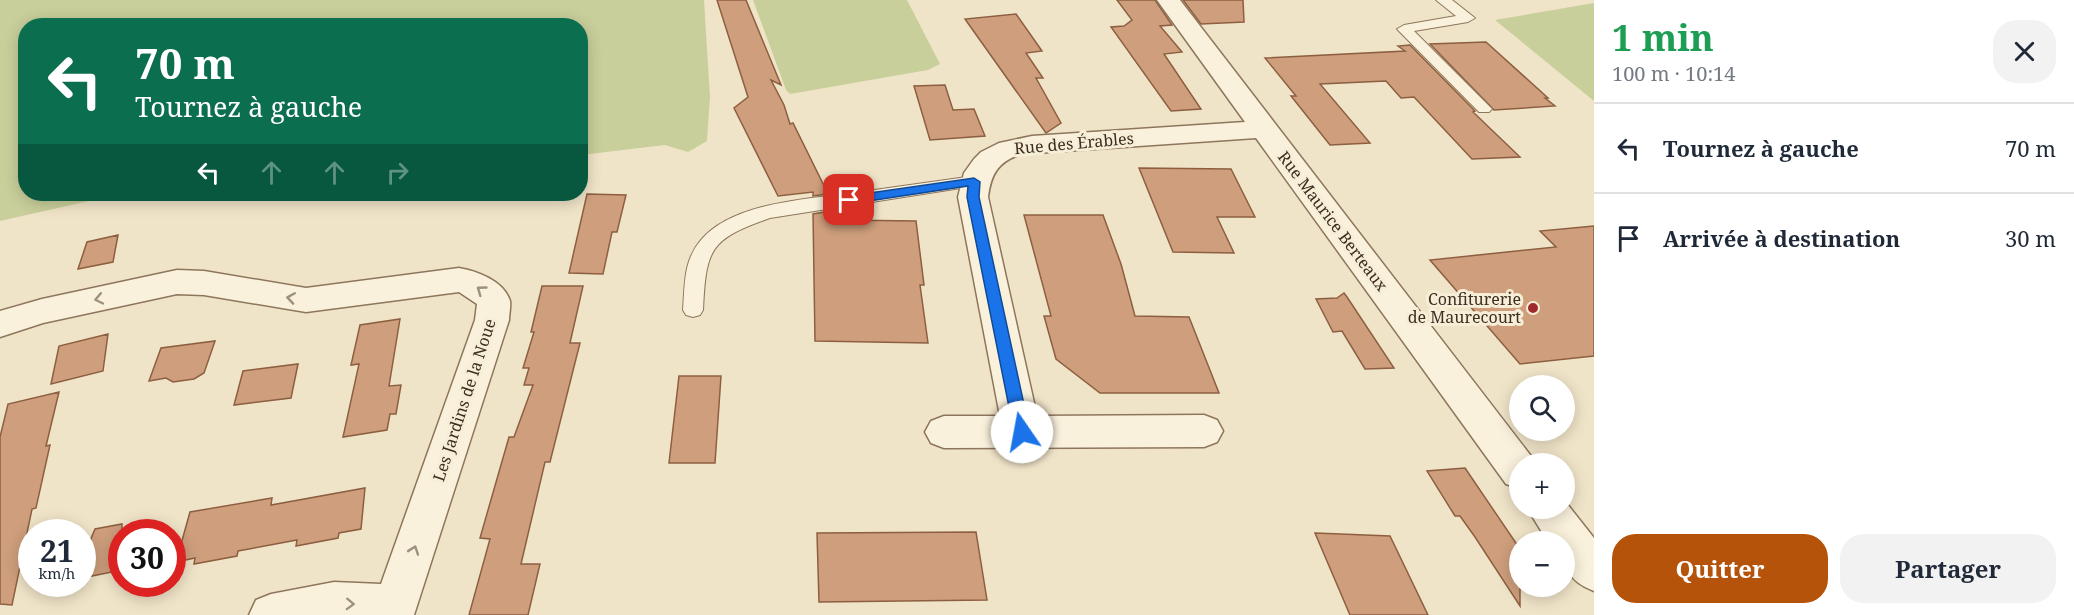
<!DOCTYPE html>
<html lang="fr">
<head>
<meta charset="utf-8">
<style>
  body { margin:0; font-family:"Noto Serif",serif; background:#f2f2f3; color:#1f2937; height:100vh; display:flex; flex-direction:column; font-size:22px; white-space:nowrap }
  * { box-sizing:border-box; margin:0 }
  p { font-size:20px; color:#747a83 }
  .icon { flex:none; width:33px; height:33px; fill:none; stroke:currentColor; stroke-width:2; stroke-linecap:round; stroke-linejoin:round }
  .map { position:relative; flex:1; overflow:hidden }
  .sheet { display:flex; flex-direction:column; background:#fff; width:480px }
  .sheet>* { flex:none }
  .hud { position:absolute; left:18px; top:18px; width:570px; height:183px; border-radius:24px; box-shadow:0 3px 15px #0003; background:#0b6e4f; color:#fff; overflow:hidden }
  .controls { position:absolute; left:1509px; top:375px; display:grid; gap:12px }
  .controls a { display:grid; place-items:center; width:66px; height:66px; border-radius:50%; background:#fff; box-shadow:0 3px 15px #0003; font-size:30px }
  .speed { position:absolute; left:18px; top:519px; display:flex; gap:12px; font-size:30px; font-weight:700; text-align:center }
  .speed>* { display:grid; place-content:center; width:78px; height:78px; border-radius:50%; background:#fff; box-shadow:0 3px 15px #0003; line-height:1 }
  .speed small { font-size:15px; font-weight:400 }
  .speed .limit { border:9px solid #d22; background:#fff; color:#111 }
  .pin { position:absolute; display:grid; place-items:center; width:51px; height:51px; color:#fff; margin:-26px; border-radius:12px; box-shadow:0 3px 9px #0006 }
  .me { position:absolute; width:66px; margin:-33px; rotate:348deg; stroke-linejoin:round; filter:drop-shadow(0 0 4px #0008) }
  .turn { display:flex; align-items:center; gap:21px; height:126px; padding:0 18px; font-size:27px }
  .turn .icon { width:78px; height:78px; stroke-width:2.5 }
  .turn b { display:block; font-size:42px; line-height:51px }
  .lanes { display:flex; align-items:center; height:57px; padding:0 18px; background:#0003; justify-content:center; gap:30px; direction:ltr }
  .lanes .off { opacity:.35 }
  .round { display:grid; place-items:center; flex:none; width:63px; height:63px; border-radius:24px; background:#f2f2f3 }
  .summary { display:flex; align-items:center; justify-content:space-between; height:102px; padding:0 18px }
  h1 { font-size:36px; font-weight:700; line-height:45px; color:#1e9e55 }
  .button { display:flex; gap:12px; margin-top:auto; padding:12px 18px }
  .button a { flex:1; height:69px; border-radius:24px; background:#b45309; color:#fff; font-size:24px; font-weight:700; line-height:69px; text-align:center }
  .button a+a { background:#f2f2f3; color:#1f2937 }
  ul { padding:0; list-style:none }
  li { display:flex; align-items:center; gap:18px; height:90px; padding:0 18px; border-top:2px solid #e0e1e3 }
  li div { flex:1 }
  li b { display:block; font-size:22px }
  li em { font-style:normal }
  main { display:flex; flex:1; min-height:0 }
  .map>svg:first-child { display:block }
  .green { fill:#c9cf9b }
  .building { fill:#cf9f7d; stroke:#8d5f41; stroke-width:1.5 }
  .lines { fill:none; stroke-linecap:round; stroke-linejoin:round }
  .service-casing { stroke:#8d765c; stroke-width:2 }
  .minor-casing { stroke:#8d765c; stroke-width:3 }
  .service { fill:#faf1dc; fill-rule:evenodd }
  .minor { fill:#faf1dc; fill-rule:evenodd }
  .oneway { stroke:#9c907e }
  .route { fill:#1a73e8; stroke:#114b97; stroke-width:1.5 }
  .poi-dot { fill:#9e2a2b; stroke:#f7eed8; stroke-width:2 }
  .labels { text-anchor:middle; stroke-width:6; stroke-linejoin:round; paint-order:stroke }
  .street-label { font-size:16px; fill:#3d2e20; stroke:#f7eed8 }
  .poi-label { font-size:16px; fill:#3d2e20; stroke:#f7eed8; text-anchor:end }
</style>
</head>
<body>
<main>
<div class="map">
<svg width="1594" height="615" viewBox="0 0 1594 615">
  <rect width="100%" height="100%" fill="#f0e4c8"/>
  <path class="green" d="M0,0h704l6,97 -3,44 -19,11 -23,-7 -84,10 -1,-129h-554v168h94l-120,27z
    M753,0h154l33,64 -12,6 -138,24 -4,-4z
    M1594,3v98l-99,-81z"/>
  <path class="building" d="M717,0h29l35,85 -10,-5 13,25 6,19 3,-1 35,71 -15,2v-4l-35,4 -44,-88 14,-11z
    M1117,0h38l17,25 -12,1 22,26 -18,2 37,55 -30,2 -60,-84 13,-1 8,-6z
    M1183,0h60l1,22 -43,2z
    M1016,14l26,37 -16,2 17,25h-7l25,45 -15,10 -81,-114z
    M1486,42l62,56h-3l10,8 -61,4 -64,-66z
    M1410,45l65,66 -2,1 47,45 -48,2 -58,-62 -13,1 -15,-17 -66,3 50,59 -40,2 -39,-49h5l-31,-38 140,-7 -7,-5z
    M945,85l8,25 21,-1 11,27 -55,4 -16,-54z
    M1139,168l92,1 24,48h-38l17,36 -61,-1z
    M587,194l39,1 -9,37h-5l-9,42 -34,-1z
    M837,210l5,10 74,1 8,64h-4l8,58 -113,-2 -2,-127z
    M1024,215h79l18,49 14,52 54,1 30,76h-119l-44,-34 -12,-43h7z
    M1594,226v130l-74,8 -90,-104 126,-13 -16,-16z
    M118,235l-5,27 -35,7 9,-27z
    M542,286h41l-13,57h10l-30,119h-5l-24,102h19l-12,51h-59l21,-76 -10,-1 29,-101h5l19,-52h-9l5,-17h-6l11,-36h-3z
    M1344,293l3,4 47,71 -29,1 -23,-38 -9,1 -17,-33 21,-1z
    M400,319l-11,67 12,-1 -5,29h-6l-3,16 -44,7 16,-73 -8,1 9,-40z
    M108,334l-5,37 -52,13 8,-38z
    M215,341l-11,32 -10,6 -21,3 -7,-4 -17,3 12,-33z
    M298,364l-7,34 -57,7 9,-34z
    M679,376h42l-6,87h-46z
    M59,392l-13,54 4,-1 -14,63 -4,1 -20,96 -12,-1v-167l8,-33z
    M1465,468l55,81v57l-45,-69 -15,-21h-5l-28,-45z
    M365,488l-4,41 -22,4 -1,5 -42,8 1,-6 -59,11 -1,5 -43,8 1,-6 -19,4 14,-50 82,-14 -1,7z
    M122,524v46l-40,8v-18l13,-31z
    M976,532l11,68 -168,2 -2,-69z
    M1315,533l75,3 38,79h-78z"/>
  <g class="lines">
    <g class="service-casing">
      <path id="service" d="M1436,0h16l23,18 -7,4 -54,9 78,78 -3,3h-10l-82,-83 7,-4 52,-9z
        M974,176l6,1 2,4 -2,4 -210,33c-60,21 -64,30 -67,92l-3,5 -7,2 -7,-2 -3,-5c2,-25 0,-49 18,-70 33,-39 112,-41 159,-48 38,-5 76,-11 114,-16z"/>
    </g>
    <g class="minor-casing">
      <path id="minor" d="M1157,0h23l354,460 1,4h-15v25l-14,-5 -250,-346 -235,16c-23,8 -30,20 -33,43l49,219 167,-1 13,5 6,11 -6,11 -13,5 -260,1 -13,-5 -6,-11 6,-11 13,-5h56l-42,-219 6,-24 10,-14 7,-7 18,-9 33,-7 213,-14z
        M459,268c18,3 45,13 51,33 1,5 -1,13 -1,19l-95,295h-165l7,-15 15,-6 63,-12 47,2 94,-264 2,-16 -18,-12 -153,20 -102,-17 -27,-1 -134,29 -43,14v-26l42,-12 135,-29 27,1 102,17z
        M1564,500l30,38v53c-26,-10 -30,-23 -30,-49h-16l-21,-34h37z"/>
    </g>
    <use href="#service" class="service"/>
    <use href="#minor" class="minor"/>
  </g>
  <defs><path id="oneway-chevron" d="M-2-3.5L2.5 0L-2 3.5" fill="none" stroke-width="1.6" stroke-linecap="round" stroke-linejoin="round" transform="scale(1.5)"/></defs>
  <g class="oneway">
    <use href="#oneway-chevron" transform="translate(481 290) rotate(-144)"/>
    <use href="#oneway-chevron" transform="translate(291 298) rotate(-171)"/>
    <use href="#oneway-chevron" transform="translate(99 299) rotate(168)"/>
    <use href="#oneway-chevron" transform="translate(414 550) rotate(-71)"/>
    <use href="#oneway-chevron" transform="translate(350 604) rotate(2)"/>
  </g>
  <path class="route" d="M974,178l6,4 -1,15 51,235 -3,4 -5,2 -5,-2 -3,-4 -47,-235 1,-11 -119,18 -6,-4 6,-4z"/>
  <circle class="poi-dot" cx="1533" cy="308" r="6"/>
  <g class="labels">
    <g class="street-label">
      <text transform="translate(1074 143) rotate(-5)" y="6">Rue des Érables</text>
      <text transform="translate(1333 221) rotate(53)" y="6">Rue Maurice Berteaux</text>
      <text transform="translate(464 400) rotate(-72)" y="6">Les Jardins de la Noue</text>
    </g>
    <g class="poi-label">
      <text x="1521" y="305">Confiturerie<tspan x="1521" dy="18">de Maurecourt</tspan></text>
    </g>
  </g>
</svg>
<div class="controls">
<a><svg class="icon" aria-label="search" viewBox="0 0 24 24"><circle cx="10" cy="10" r="6"/><path d="M15 15l6 6"/></svg></a>
<a>+</a>
<a>−</a>
</div>
<div class="speed"><div>21<small>km/h</small></div><div class="limit">30</div></div>
<div class="pin" style="left:849px;top:200px;background:#d93025"><svg class="icon" aria-label="arrive" viewBox="0 0 24 24"><path d="M6 21V4h12l-3 4 3 4H6"/></svg></div>
<svg class="me" style="left:1022px;top:432px" viewBox="-20 -20 40 40"><circle r="19" fill="#fff"/><path d="M0-13L10 11 0 6-10 11z" fill="#1a73e8"/></svg>
<div class="hud">
<div class="turn"><svg class="icon" aria-label="left" viewBox="0 0 24 24"><path d="M17 20v-9H6M10 6l-5 5 5 5"/></svg><div><b>70 m</b>Tournez à gauche</div></div>
<div class="lanes"><svg class="icon" aria-label="left" viewBox="0 0 24 24"><path d="M17 20v-9H6M10 6l-5 5 5 5"/></svg><svg class="icon off" aria-label="ahead" viewBox="0 0 24 24"><path d="M12 20V5M6 11l6-6 6 6"/></svg><svg class="icon off" aria-label="ahead" viewBox="0 0 24 24"><path d="M12 20V5M6 11l6-6 6 6"/></svg><svg class="icon off" aria-label="right" viewBox="0 0 24 24"><path d="M7 20v-9h11M14 6l5 5-5 5"/></svg></div>
</div>
</div>
<section class="sheet">
<div class="summary"><div><h1>1 min</h1><p>100 m · 10:14</p></div><a class="round"><svg class="icon" aria-label="close" viewBox="0 0 24 24"><path d="M6 6l12 12M18 6L6 18"/></svg></a></div>
<ul>
<li><svg class="icon" aria-label="left" viewBox="0 0 24 24"><path d="M17 20v-9H6M10 6l-5 5 5 5"/></svg><div><b>Tournez à gauche</b></div><em>70 m</em></li>
<li><svg class="icon" aria-label="arrive" viewBox="0 0 24 24"><path d="M6 21V4h12l-3 4 3 4H6"/></svg><div><b>Arrivée à destination</b></div><em>30 m</em></li>
</ul>
<div class="button"><a>Quitter</a><a>Partager</a></div>
</section>
</main>
</body>
</html>
